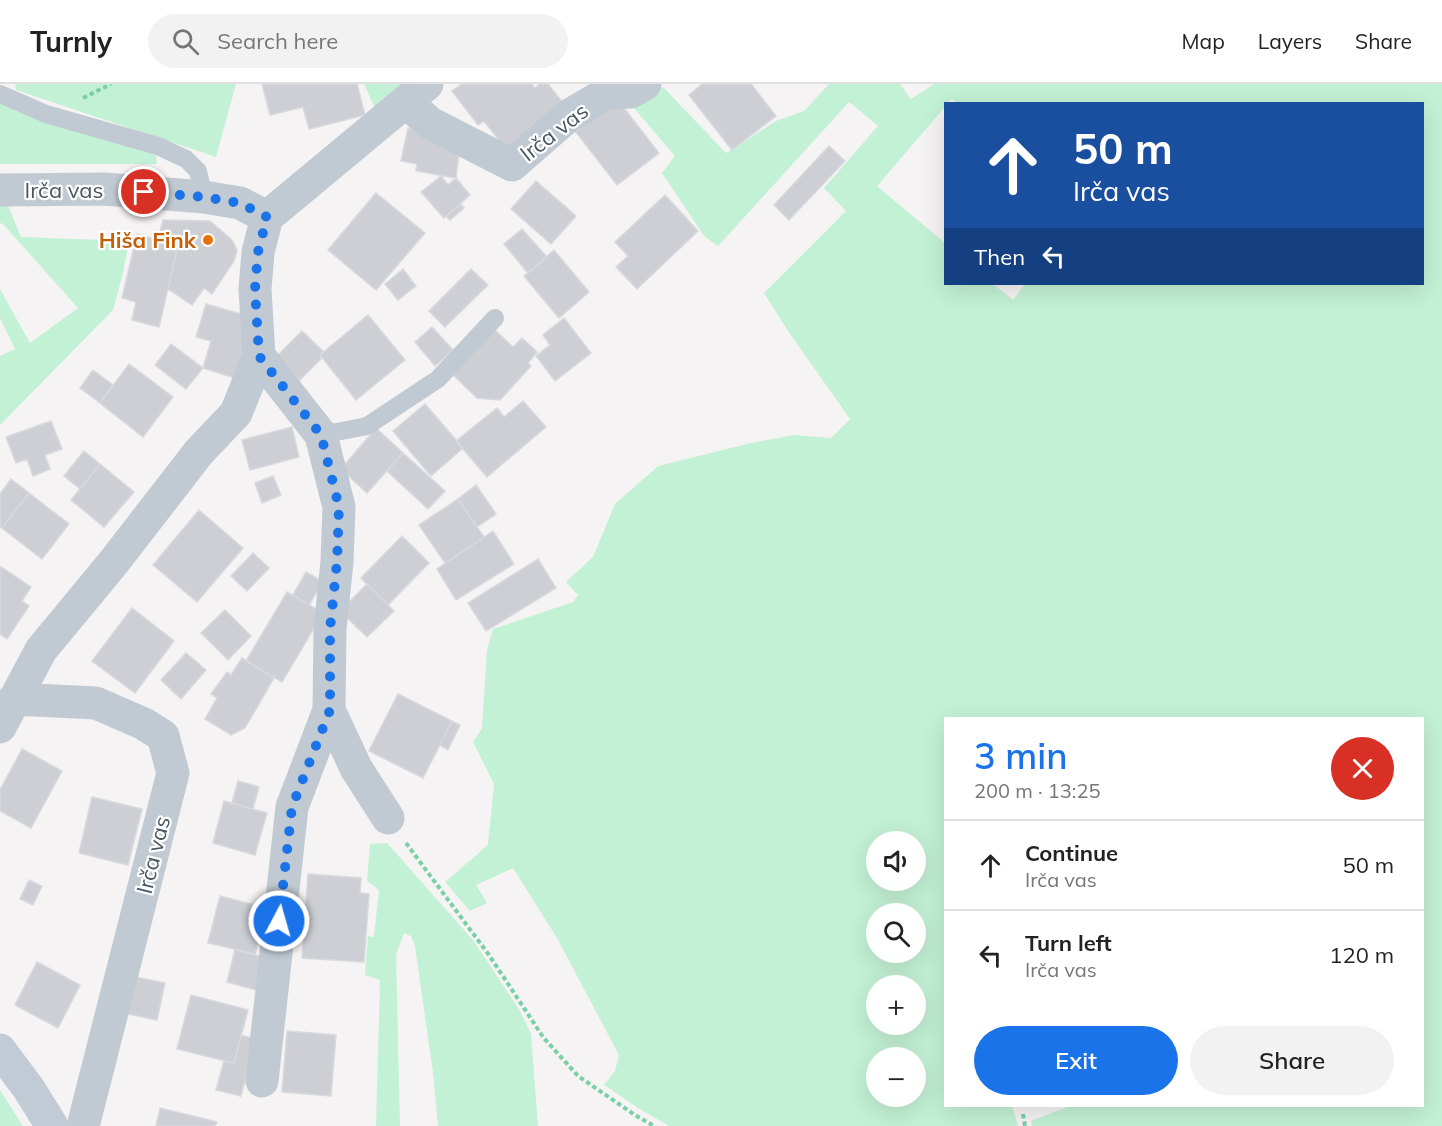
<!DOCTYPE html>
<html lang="en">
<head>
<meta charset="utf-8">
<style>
  body { margin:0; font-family:Mulish,sans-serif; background:#f2f2f2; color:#222; height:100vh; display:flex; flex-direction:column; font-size:22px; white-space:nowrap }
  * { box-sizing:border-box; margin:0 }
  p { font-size:20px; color:#767676 }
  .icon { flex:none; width:33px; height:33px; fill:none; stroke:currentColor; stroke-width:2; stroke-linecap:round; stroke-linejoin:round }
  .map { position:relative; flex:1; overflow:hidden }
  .panel { position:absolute; left:944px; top:633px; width:480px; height:390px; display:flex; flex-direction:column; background:#fff; border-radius:0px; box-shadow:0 6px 24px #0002 }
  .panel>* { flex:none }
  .top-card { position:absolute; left:944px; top:18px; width:480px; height:183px; border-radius:0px; box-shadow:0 6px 24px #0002; background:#1a4fa0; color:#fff; overflow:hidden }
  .controls { position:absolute; left:866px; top:747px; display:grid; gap:12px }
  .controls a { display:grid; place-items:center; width:60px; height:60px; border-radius:50%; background:#fff; box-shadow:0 6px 24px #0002; font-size:30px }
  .pin { position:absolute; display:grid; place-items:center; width:51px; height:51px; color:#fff; margin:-26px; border:3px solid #fff; border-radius:50%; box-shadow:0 2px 6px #0007 }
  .me { position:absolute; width:66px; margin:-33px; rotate:6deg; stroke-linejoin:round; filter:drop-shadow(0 0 4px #0008) }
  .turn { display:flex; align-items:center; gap:21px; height:126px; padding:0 30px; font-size:27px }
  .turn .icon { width:78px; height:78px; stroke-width:2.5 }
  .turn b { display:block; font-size:42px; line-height:51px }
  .then { display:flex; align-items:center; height:57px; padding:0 30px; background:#0003; gap:12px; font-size:22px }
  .round { display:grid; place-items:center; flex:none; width:63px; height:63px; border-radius:32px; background:#f2f2f2 }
  .overview { display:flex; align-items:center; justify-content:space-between; height:102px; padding:0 30px }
  h1 { font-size:36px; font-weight:600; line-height:45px; color:#1a73e8 }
  .button { display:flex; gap:12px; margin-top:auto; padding:12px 30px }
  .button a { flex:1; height:69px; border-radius:36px; background:#1a73e8; color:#fff; font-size:24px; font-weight:600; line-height:69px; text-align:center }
  .button a+a { background:#f2f2f2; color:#222 }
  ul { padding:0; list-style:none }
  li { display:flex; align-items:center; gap:18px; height:90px; padding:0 30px; border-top:2px solid #e0e0e0 }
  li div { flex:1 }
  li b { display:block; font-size:22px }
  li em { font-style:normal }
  header { display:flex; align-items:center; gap:36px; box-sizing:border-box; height:84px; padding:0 30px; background:#fff; border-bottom:2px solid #e0e0e0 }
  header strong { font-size:28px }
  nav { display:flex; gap:33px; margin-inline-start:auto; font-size:21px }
  .search { width:420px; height:54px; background:#f2f2f2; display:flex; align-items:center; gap:15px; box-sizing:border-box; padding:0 21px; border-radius:33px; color:#767676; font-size:22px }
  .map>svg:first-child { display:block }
  .green { fill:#c3f1d5; fill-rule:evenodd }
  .building { fill:#cdcfd5; stroke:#d7d9de; stroke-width:1.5 }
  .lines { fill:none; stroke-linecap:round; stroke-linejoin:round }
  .path { stroke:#7ad0a6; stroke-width:4; stroke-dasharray:4.5 3; stroke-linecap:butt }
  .service { stroke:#c1cad2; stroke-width:18 }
  .minor { stroke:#c1cad2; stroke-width:33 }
  .secondary { stroke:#c1cbd6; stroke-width:33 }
  .route { stroke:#1a73e8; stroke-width:10; stroke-dasharray:0 18 }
  .food-dot { fill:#e8710a; stroke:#fff; stroke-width:2 }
  .labels { text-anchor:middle; stroke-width:4.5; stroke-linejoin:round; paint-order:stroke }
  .street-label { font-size:22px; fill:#4a5661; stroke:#fff }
  .food-label { font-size:22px; font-weight:bold; fill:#c56008; stroke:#fff; text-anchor:end }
</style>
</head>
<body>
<header>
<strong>Turnly</strong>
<div class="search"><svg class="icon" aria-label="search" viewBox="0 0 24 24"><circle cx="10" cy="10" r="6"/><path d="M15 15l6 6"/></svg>Search here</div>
<nav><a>Map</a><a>Layers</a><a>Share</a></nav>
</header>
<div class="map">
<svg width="1442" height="1042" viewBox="0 0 1442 1042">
  <rect width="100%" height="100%" fill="#f5f3f3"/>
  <path class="green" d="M15,0h221l-20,73 -200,-67z
    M364,0h44l-31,29z
    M829,0h71l11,15 23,-15h508v1042h-410l-1,-5 36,-14v-1h355v-388h-477v388h67l6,20h-349l-31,-18 -34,-23 11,-14 4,-16 -62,-117 -44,-70 -37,17 11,18 -17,8 -25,-29 43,-37 6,-61 -21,-42 9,-14 5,-78 6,-21 80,-27 5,-7 -12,-13 27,-25 22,-53 43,-38 93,-23 43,-8 37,3 19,-19 -62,-88 -24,-38 82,-82 -22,-23 54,-62 -29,-24 -131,144 -14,-10 -42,-63 13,-17 -42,-49 30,-20 63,66 50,-32 28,-10zM952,15l6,5h464v180h-397l-12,16 -20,-16h-48v-41l-68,-57 68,-79v-3l3,-1zM876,758h39v38h-39zM876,830h39v38h-39zM876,902h39v38h-39zM876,974h39v38h-39z
    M0,17l156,53 1,10h-157z
    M0,119h7l14,34 108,4 -6,32 -10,37 -113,115v-69l15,-7 -15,-31v-29l30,54 48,-35 -76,-85 -2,1z
    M387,759l86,97 46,69 12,25 7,92h-100l-5,-53 -18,-127 -4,-10 -7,-3 -8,22 4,171h-24l4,-146 -15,-5 3,-39 6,1 5,-47 -12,-9 3,-37z
    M0,1006l23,36h-23z"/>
  <path class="building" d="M262,0h95l8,31 -56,14 -6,-22 -33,8z
    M462,0h70l3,4 5,-4h8l19,24 -59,44 -24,-31 -6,4 -26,-34z
    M702,0h49l25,32 -44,34 -43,-55z
    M617,15l42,54 -42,32 -42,-54z
    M408,44l38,7 13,17 -3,26 -40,-7 1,-7 -16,-3z
    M829,62l16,15 -56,59 -15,-15z
    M441,92l7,9 8,-7 14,17 -26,23 -23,-26z
    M536,97l40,35 -25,28 -40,-35z
    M376,109l49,40 -49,57 -48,-40z
    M665,111l33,36 -61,58 -21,-22 12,-11 -13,-14z
    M461,120l3,4 -14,12 -4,-4z
    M163,136l47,1 22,19 5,10 -3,11 -22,33 -8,-6 -12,17 -24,-16 10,-44 -20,-6z
    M522,145l25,28 -19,16 -24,-29z
    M137,150l41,11 -19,82 -27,-7 4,-18 -14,-4z
    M554,166l35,42 -30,26 -35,-42z
    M403,185l13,17 -18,14 -13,-16z
    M471,185l17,16 -43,42 -16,-16z
    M206,220l49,14 -17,61 -35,-11 8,-27 -15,-4z
    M368,231l37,45 -49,40 -36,-45z
    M564,234l27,35 -36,28 -19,-25 14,-11 -7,-10z
    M432,243l21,23 -18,16 -20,-24z
    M493,244l20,19 9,-9 15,14 -9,11 3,3 -31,34 -23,-2 -26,-25z
    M302,247l21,20 -3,4 2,3 -22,22 -23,-24z
    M171,260l32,24 -17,21 -31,-24z
    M129,280l44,33 -30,40 -43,-34z
    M93,286l20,15 -13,18 -20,-15z
    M523,317l23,26 -59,50 -31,-36 41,-33 7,9z
    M425,320l38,44 -32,28 -38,-45z
    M51,337l11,28 -17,6 5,14 -17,7 -6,-17 -11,4 -10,-26z
    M292,343l7,30 -49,13 -8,-30z
    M376,344l27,25 -36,40 -26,-24z
    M84,367l16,13 -20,25 -16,-13z
    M403,369l42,38 -17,18 -41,-38z
    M100,380l34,28 -30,35 -33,-27z
    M273,392l8,19 -19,8 -7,-20z
    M11,395l18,14 -27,35 -2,-1v-33z
    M476,401l20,29 -19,13 -19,-28z
    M29,409l40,31 -27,35 -40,-31z
    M458,415l26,38 -39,26 -26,-38z
    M199,426l44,38 -46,54 -44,-37z
    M493,447l21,33 -58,36 -19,-31z
    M402,452l27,27 -41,42 -27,-27z
    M253,469l16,15 -22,23 -16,-15z
    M538,475l18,29 -70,43 -18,-28z
    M0,482l31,21 -9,14 7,5 -22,33 -7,-5z
    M306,488l17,10 -14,23 -16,-10z
    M367,500l27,27 -27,26 -27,-26z
    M287,508l36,21 -41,69 -36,-21z
    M132,524l42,33 -39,52 -43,-32z
    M225,526l26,26 -23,24 -27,-27z
    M186,569l20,17 -25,29 -20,-19z
    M242,574l32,20 -29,50 -14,7 -26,-16 12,-21 -6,-4 16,-22 4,3z
    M398,610l54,27 -29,57 -54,-27z
    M452,637l8,4 -12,25 -8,-5z
    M22,665l40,22 -31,57 -31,-17v-21z
    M238,697l21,6 -6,22 -21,-6z
    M92,713l50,12 -14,56 -49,-12z
    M224,717l43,12 -12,42 -42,-12z
    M308,790l53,4 -1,15 9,1 -5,68 -62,-4z
    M29,796l13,6 -9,19 -13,-6z
    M220,812l46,12 -11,46 -47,-11z
    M235,866l37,9 -9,33 -36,-10z
    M37,878l43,23 -22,43 -43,-23z
    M136,893l29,6 -8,37 -29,-6z
    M191,911l57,15 -14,53 -57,-14z
    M287,947l49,4 -5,61 -49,-4z
    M241,951l15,4 -15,57 -25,-6 8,-29 10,2z
    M160,1024l57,14 -2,4h-59z"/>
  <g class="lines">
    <path class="path" d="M83,14l28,-14
      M406,759l83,112 54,82 35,39 57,39 19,11
      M1023,1030l2,12"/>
    <path class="service" d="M0,10l46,20 112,32 28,13 12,12 6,26
      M321,351l46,-9 71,-47 57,-61"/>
    <path class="minor" d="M406,18l24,21 82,42 56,-49 39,-23 24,-1 14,-8
      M0,106l104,-1 100,8 36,6 27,14
      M259,272l62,79 18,72 -2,55 -7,67 -1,81 27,58 32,50
      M14,615l82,4 48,21 19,12 10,37 -90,353
      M0,643l41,-77 72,-87 86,-111 37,-39 23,-57 -4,-67 3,-37 9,-35 160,-133
      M262,997l30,-274 37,-97"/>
    <path class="secondary" d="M0,966l29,39 23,37"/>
  </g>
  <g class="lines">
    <path class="route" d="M144,108l60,5 36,6 27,14 -9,35 -3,37 4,67 62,79 18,72 -2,55 -7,67v81l-38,97 -13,114"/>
  </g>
  <circle class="food-dot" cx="208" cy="156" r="6"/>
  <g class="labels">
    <g class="street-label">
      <text transform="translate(554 48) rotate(-38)" y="8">Irča vas</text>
      <text x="64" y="114">Irča vas</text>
      <text transform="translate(153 771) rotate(-76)" y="8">Irča vas</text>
    </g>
    <g class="food-label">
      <text x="196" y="164">Hiša Fink</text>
    </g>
  </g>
</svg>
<div class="controls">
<a><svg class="icon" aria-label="sound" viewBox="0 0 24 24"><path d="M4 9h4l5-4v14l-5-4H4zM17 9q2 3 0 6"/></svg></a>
<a><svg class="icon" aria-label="search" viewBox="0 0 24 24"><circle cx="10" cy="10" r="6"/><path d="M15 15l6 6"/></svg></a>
<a>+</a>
<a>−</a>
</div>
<div class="pin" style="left:144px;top:108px;background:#d93025"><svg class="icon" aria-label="arrive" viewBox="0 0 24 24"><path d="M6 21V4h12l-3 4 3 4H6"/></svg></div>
<svg class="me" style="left:279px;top:837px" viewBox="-20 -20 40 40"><circle r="17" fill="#1a73e8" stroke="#fff" stroke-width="3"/><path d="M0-11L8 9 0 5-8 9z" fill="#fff"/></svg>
<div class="top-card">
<div class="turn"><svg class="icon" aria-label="ahead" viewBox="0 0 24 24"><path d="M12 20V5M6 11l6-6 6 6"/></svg><div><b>50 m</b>Irča vas</div></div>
<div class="then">Then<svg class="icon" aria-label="left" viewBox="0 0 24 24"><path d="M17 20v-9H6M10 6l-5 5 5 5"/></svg></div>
</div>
<section class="panel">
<div class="overview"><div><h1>3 min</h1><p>200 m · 13:25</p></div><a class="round" style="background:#d93025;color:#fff"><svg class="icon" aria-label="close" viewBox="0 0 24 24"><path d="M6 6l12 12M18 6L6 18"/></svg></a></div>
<ul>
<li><svg class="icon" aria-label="ahead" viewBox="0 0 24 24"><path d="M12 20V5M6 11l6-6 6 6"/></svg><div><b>Continue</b><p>Irča vas</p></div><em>50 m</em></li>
<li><svg class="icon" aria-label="left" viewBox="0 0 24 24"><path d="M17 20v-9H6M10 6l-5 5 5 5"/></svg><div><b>Turn left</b><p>Irča vas</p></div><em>120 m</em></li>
</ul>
<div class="button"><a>Exit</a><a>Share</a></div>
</section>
</div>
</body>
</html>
